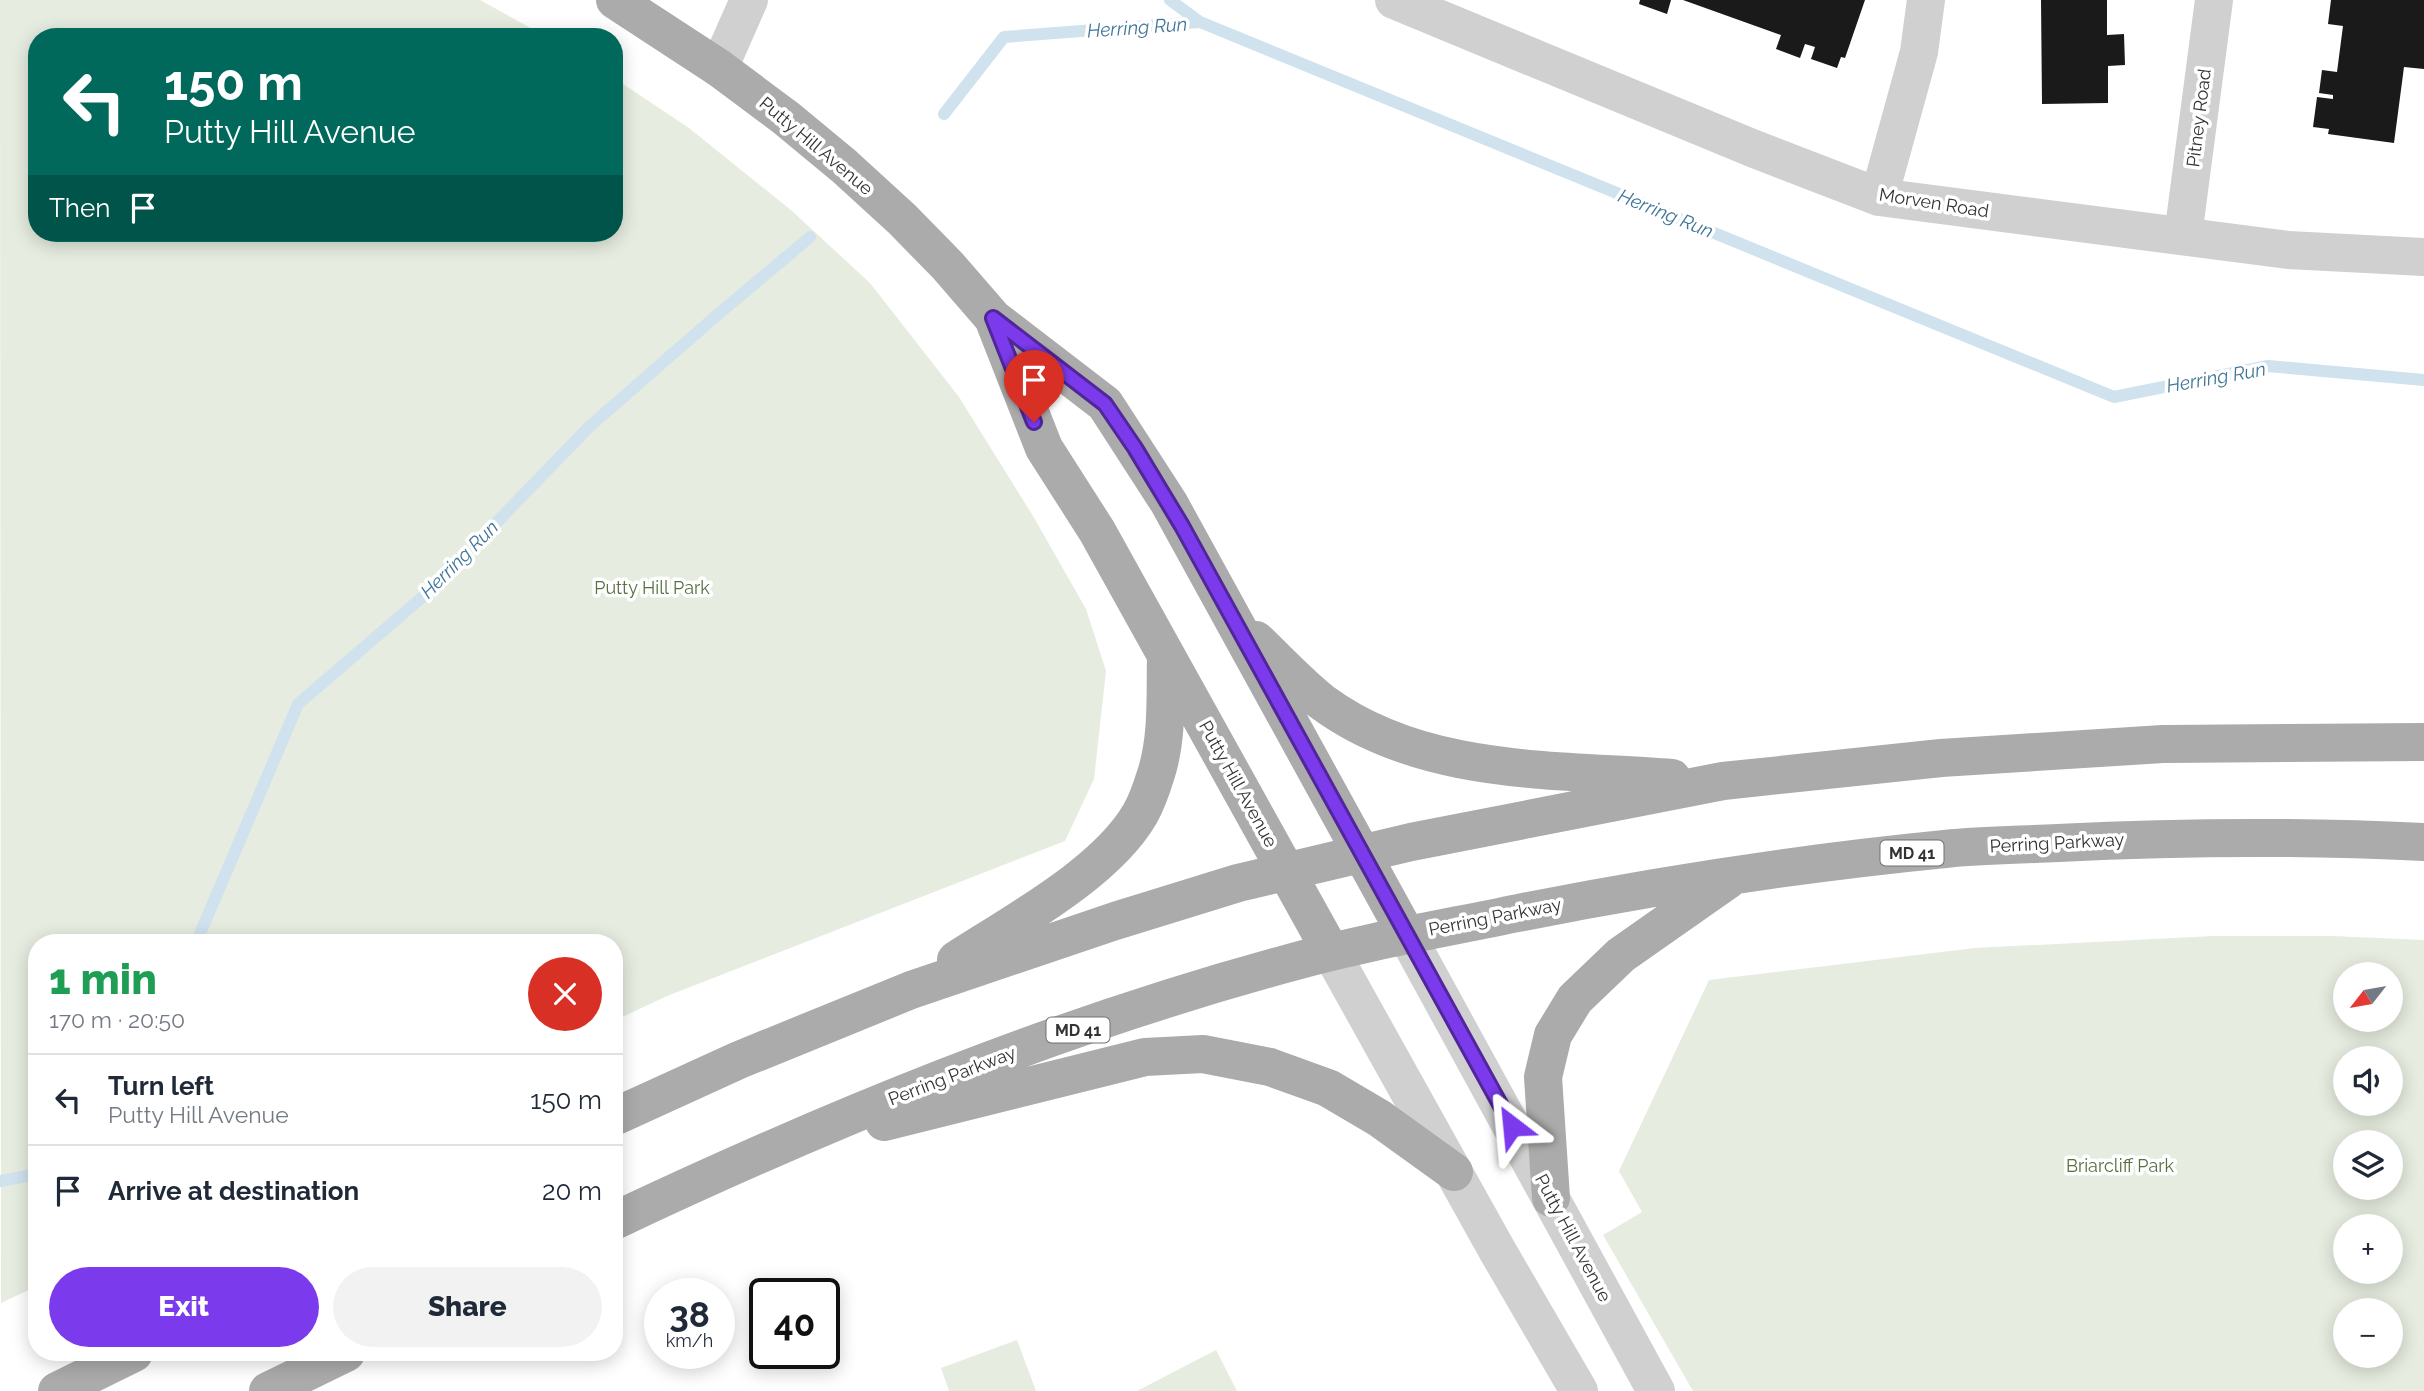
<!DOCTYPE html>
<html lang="en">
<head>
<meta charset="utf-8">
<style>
  body { margin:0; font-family:Raleway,sans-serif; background:#f2f2f3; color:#1f2937; height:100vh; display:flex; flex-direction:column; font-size:26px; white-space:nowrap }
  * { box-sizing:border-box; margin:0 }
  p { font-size:23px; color:#747a83 }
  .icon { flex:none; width:38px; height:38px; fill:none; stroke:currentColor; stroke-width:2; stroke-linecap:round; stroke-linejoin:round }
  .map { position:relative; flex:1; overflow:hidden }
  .drawer { position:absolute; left:28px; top:934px; width:595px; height:427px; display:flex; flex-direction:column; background:#fff; border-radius:28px; box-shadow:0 4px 18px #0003 }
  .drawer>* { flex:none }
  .hud { position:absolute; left:28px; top:28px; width:595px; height:214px; border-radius:28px; box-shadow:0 4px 18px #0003; background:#00695c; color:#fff; overflow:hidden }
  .needle { width:46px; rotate:239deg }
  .fabs { position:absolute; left:2333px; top:962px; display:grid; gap:14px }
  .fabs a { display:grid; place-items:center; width:70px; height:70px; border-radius:50%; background:#fff; box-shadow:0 4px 18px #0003; font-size:35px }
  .speed { position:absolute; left:644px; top:1278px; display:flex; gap:14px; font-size:35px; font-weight:700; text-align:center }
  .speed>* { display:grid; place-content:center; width:91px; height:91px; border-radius:50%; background:#fff; box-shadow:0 4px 18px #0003; line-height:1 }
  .speed small { font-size:18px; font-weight:400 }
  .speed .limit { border:4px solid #111; border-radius:10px; background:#fff; color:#111 }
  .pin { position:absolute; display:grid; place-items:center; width:60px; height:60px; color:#fff; margin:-72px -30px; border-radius:50% 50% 50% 0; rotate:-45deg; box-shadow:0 0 7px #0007 }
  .pin .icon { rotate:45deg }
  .me { position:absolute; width:77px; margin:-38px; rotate:331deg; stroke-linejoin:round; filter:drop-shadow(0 0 5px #0008) }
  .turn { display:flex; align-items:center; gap:24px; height:147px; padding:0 21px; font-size:32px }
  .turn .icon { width:91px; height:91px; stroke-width:2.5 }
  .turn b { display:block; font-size:49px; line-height:60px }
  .then { display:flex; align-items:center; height:66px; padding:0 21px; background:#0003; gap:14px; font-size:26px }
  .round { display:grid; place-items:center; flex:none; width:74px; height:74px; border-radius:37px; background:#f2f2f3 }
  .headline { display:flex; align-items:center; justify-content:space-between; height:119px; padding:0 21px }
  h1 { font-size:42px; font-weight:800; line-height:52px; color:#1e9e55 }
  .action { display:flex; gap:14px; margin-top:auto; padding:14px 21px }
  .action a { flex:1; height:80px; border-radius:42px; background:#7c3aed; color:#fff; font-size:28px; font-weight:800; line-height:80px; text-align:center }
  .action a+a { background:#f2f2f3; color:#1f2937 }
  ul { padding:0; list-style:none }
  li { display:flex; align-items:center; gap:21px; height:91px; padding:0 21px; border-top:2px solid #e0e1e3 }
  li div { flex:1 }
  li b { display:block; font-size:26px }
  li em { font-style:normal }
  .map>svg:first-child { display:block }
  .green { fill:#e6ecdf; fill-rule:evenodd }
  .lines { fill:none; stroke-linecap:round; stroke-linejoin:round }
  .stream { stroke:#cfe2ee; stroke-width:12 }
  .building { fill:#1a1a1a }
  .minor { stroke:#d0d0d0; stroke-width:38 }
  .major { stroke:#ababab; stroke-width:38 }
  .route-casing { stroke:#51269a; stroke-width:18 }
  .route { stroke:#7c3aed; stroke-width:12 }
  .labels { text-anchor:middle; stroke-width:7; stroke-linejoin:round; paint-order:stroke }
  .shield { fill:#fff; stroke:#707070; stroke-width:2 }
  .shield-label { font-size:16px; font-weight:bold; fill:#333 }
  .street-label { font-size:18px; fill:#333; stroke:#fff }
  .park-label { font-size:18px; fill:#56703f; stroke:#fff }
  .water-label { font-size:19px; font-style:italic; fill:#3f7597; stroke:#fff }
</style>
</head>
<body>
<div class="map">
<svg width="2424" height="1391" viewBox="0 0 2424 1391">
  <rect width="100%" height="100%" fill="#fff"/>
  <path class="green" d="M0,0h480l67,37h-510v196h577v-155l75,50 103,83 78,72 89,114 74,119 53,93 20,62 -12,108 -29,62 -398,155 -53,25v-78h-577v343l-36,17z
    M2214,936h118l92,4v451h-731l-90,-156 39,-23 -23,-41 90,-191 266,-32zM2345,975h45v45h-45zM2345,1059h45v45h-45zM2345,1143h45v45h-45zM2345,1227h45v45h-45zM2345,1311h45v45h-45z
    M1017,1340l19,51h-87l-8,-23z
    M1216,1350l21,41h-100z"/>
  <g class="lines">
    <path class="stream" d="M1170,0l30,22
      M944,114l60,-77 196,-15 914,375 154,-31 156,14
      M196,943l102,-239 135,-116 156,-161 127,-111 94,-79
      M0,1181l37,-7"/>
  </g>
  <path class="building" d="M1640,0h31l-4,14 -28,-10z
    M1683,0h182l-20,58 -4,-1 -4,11 -26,-9 4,-12 -10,-3 -5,14 -24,-9 5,-14z
    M2041,0h66v35l17,-1 1,31 -17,1v37l-66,1z
    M2331,0h93v69l-20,-2 -10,76 -66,-9 1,-5 -16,-2 4,-30 16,2v-4l-14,-2 3,-23 15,2 6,-46 -15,-2z"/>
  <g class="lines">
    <path class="minor" d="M1394,0l358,148 127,49 409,53 136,7
      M719,68l30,-68
      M1879,197l40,-145 7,-52
      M2183,236l31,-236
      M1406,934l250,457
      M1331,952l166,298 82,141"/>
    <path class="major" d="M615,0l104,68 67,50 58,48 58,53 46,47 45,52 112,86 64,99 237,431
      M993,318l51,130 53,83 234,421
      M1256,640c21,20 43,44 66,62 100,74 233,67 350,76
      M956,960c57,-37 150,-87 184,-146 7,-12 12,-27 16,-40 12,-37 9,-79 10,-118
      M614,1117l125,-57 172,-70 204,-69 123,-38 173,-41 312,-61 218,-23 222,-14 261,-2
      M884,1122l261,-65 58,-3 67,13 58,21 51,30 75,54
      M1551,1198l-8,-121 10,-42 22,-36 46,-44 107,-75
      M614,1221c218,-103 442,-195 675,-258 75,-21 152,-34 229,-50 141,-28 284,-50 427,-64 38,-4 75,-4 113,-6 121,-6 244,-7 366,-1
      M57,1391l77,-38
      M268,1391l78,-38"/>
  </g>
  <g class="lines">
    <g class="route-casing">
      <path id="route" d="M1034,422l-41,-104 112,86 30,44 47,78 330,600"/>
    </g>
    <use href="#route" class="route"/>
  </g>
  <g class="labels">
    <g class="shield">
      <rect x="1880.5" y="840.5" width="63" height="25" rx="5"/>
      <rect x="1046.5" y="1017.5" width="63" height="25" rx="5"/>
    </g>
    <g class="shield-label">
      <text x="1912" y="859">MD 41</text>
      <text x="1078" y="1036">MD 41</text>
    </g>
    <g class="street-label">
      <text transform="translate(2199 118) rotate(-83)" y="6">Pitney Road</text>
      <text transform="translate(816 146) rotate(40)" y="6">Putty Hill Avenue</text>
      <text transform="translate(1934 203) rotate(9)" y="6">Morven Road</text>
      <text transform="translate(1238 784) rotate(61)" y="6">Putty Hill Avenue</text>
      <text transform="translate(2057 843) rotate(-3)" y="6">Perring Parkway</text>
      <text transform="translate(1495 917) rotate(-11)" y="6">Perring Parkway</text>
      <text transform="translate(952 1076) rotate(-21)" y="6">Perring Parkway</text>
      <text transform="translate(1573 1238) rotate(62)" y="6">Putty Hill Avenue</text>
    </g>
    <g class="park-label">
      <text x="652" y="594">Putty Hill Park</text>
      <text x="2120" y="1172">Briarcliff Park</text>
    </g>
    <g class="water-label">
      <text transform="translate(1137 27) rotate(-4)" y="7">Herring Run</text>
      <text transform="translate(1666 213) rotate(22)" y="7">Herring Run</text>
      <text transform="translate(2216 377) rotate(-10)" y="7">Herring Run</text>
      <text transform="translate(459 559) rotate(-45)" y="7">Herring Run</text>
    </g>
  </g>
</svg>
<div class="fabs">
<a><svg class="needle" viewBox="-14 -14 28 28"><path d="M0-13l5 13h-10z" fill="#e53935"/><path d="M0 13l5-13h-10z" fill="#747a83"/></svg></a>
<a><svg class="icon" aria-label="sound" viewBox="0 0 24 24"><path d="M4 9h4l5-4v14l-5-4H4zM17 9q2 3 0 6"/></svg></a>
<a><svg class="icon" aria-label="layers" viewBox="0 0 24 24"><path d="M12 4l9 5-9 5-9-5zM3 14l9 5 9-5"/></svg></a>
<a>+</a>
<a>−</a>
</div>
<div class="speed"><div>38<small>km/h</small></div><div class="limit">40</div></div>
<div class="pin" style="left:1034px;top:422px;background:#d93025"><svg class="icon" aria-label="arrive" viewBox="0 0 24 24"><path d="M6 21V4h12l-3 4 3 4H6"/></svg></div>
<svg class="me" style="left:1512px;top:1126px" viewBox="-20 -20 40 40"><path d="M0-17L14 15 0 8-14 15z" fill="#7c3aed" stroke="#fff" stroke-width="4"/></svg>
<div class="hud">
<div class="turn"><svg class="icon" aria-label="left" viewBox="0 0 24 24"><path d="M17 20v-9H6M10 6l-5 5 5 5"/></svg><div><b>150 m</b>Putty Hill Avenue</div></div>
<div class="then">Then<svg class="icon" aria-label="arrive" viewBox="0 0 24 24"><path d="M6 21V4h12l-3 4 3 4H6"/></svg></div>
</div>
<section class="drawer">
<div class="headline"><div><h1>1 min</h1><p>170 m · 20:50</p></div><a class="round" style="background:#d93025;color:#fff"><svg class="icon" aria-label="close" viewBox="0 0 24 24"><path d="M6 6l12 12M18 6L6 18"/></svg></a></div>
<ul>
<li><svg class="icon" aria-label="left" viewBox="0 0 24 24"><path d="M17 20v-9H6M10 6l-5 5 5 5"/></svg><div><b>Turn left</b><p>Putty Hill Avenue</p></div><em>150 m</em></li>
<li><svg class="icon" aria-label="arrive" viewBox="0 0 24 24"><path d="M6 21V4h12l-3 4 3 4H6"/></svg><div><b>Arrive at destination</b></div><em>20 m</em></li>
</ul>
<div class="action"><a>Exit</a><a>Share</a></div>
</section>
</div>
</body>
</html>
